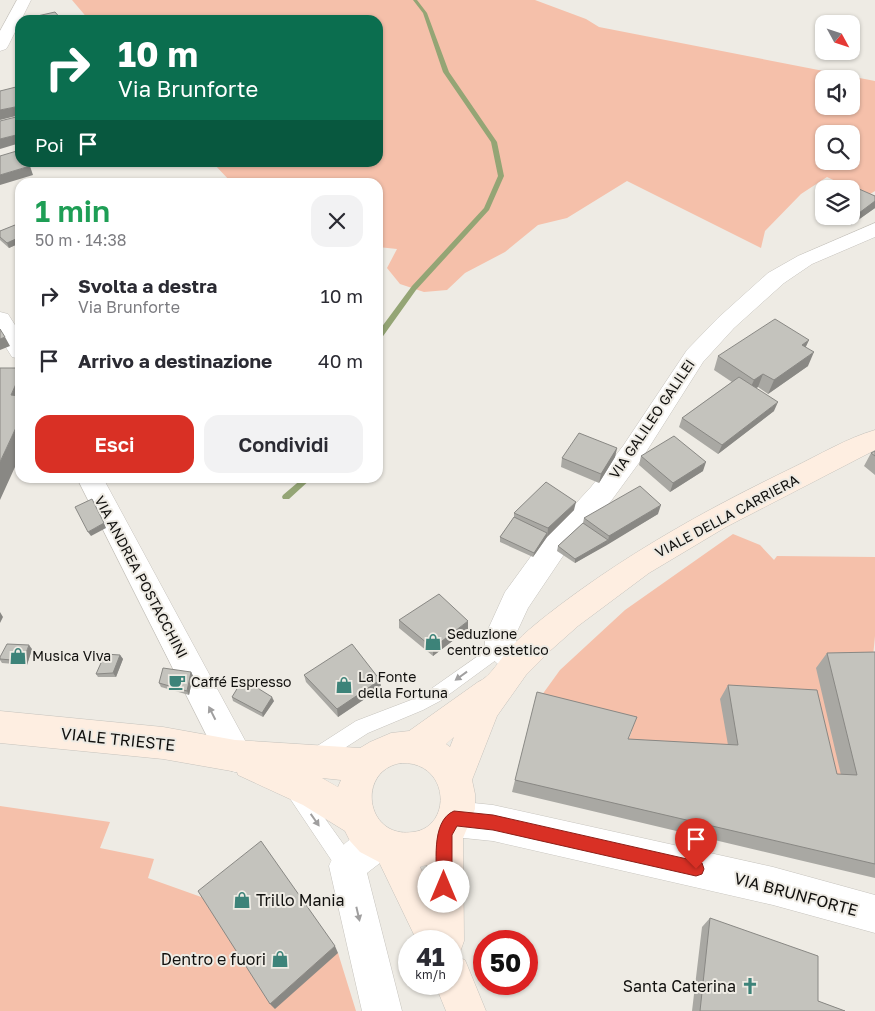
<!DOCTYPE html>
<html lang="it">
<head>
<meta charset="utf-8">
<style>
  body { margin:0; font-family:"Golos Text",sans-serif; background:#f2f2f3; color:#2b2b33; height:100vh; display:flex; flex-direction:column; font-size:19px; white-space:nowrap }
  * { box-sizing:border-box; margin:0 }
  p { font-size:16px; color:#7c7c81 }
  .icon { flex:none; width:28px; height:28px; fill:none; stroke:currentColor; stroke-width:2; stroke-linecap:round; stroke-linejoin:round }
  .map { position:relative; flex:1; overflow:hidden }
  .side { position:absolute; left:15px; top:178px; width:368px; height:305px; display:flex; flex-direction:column; background:#fff; border-radius:15px; box-shadow:0 1px 4px #0004 }
  .side>* { flex:none }
  .hud { position:absolute; left:15px; top:15px; width:368px; height:152px; border-radius:15px; box-shadow:0 1px 4px #0004; background:#0b6e4f; color:#fff; overflow:hidden }
  .needle { width:32px; rotate:130deg }
  .buttons { position:absolute; left:815px; top:15px; display:grid; gap:10px }
  .buttons a { display:grid; place-items:center; width:45px; height:45px; border-radius:10px; background:#fff; box-shadow:0 1px 4px #0004; font-size:25px }
  .speed { position:absolute; left:398px; top:930px; display:flex; gap:10px; font-size:25px; font-weight:700; text-align:center }
  .speed>* { display:grid; place-content:center; width:65px; height:65px; border-radius:50%; background:#fff; box-shadow:0 1px 4px #0004; line-height:1 }
  .speed small { font-size:12px; font-weight:400 }
  .speed .limit { border:8px solid #d22; background:#fff; color:#111 }
  .pin { position:absolute; display:grid; place-items:center; width:42px; height:42px; color:#fff; margin:-51px -21px; border-radius:50% 50% 50% 0; rotate:-45deg; box-shadow:0 0 5px #0007 }
  .pin .icon { rotate:45deg }
  .me { position:absolute; width:55px; margin:-28px; rotate:0deg; stroke-linejoin:round; filter:drop-shadow(0 0 4px #0008) }
  .turn { display:flex; align-items:center; gap:18px; height:105px; padding:0 20px; font-size:22px }
  .turn .icon { width:65px; height:65px; stroke-width:2.5 }
  .turn b { display:block; font-size:35px; line-height:42px }
  .then { display:flex; align-items:center; height:48px; padding:0 20px; background:#0003; gap:10px; font-size:19px }
  .round { display:grid; place-items:center; flex:none; width:52px; height:52px; border-radius:15px; background:#f2f2f3 }
  .overview { display:flex; align-items:center; justify-content:space-between; height:85px; padding:0 20px }
  h1 { font-size:30px; font-weight:600; line-height:38px; color:#1e9e55 }
  .action { display:flex; gap:10px; margin-top:auto; padding:10px 20px }
  .action a { flex:1; height:58px; border-radius:15px; background:#d93025; color:#fff; font-size:20px; font-weight:600; line-height:58px; text-align:center }
  .action a+a { background:#f2f2f3; color:#2b2b33 }
  ul { padding:0; list-style:none }
  li { display:flex; align-items:center; gap:15px; height:65px; padding:0 20px }
  li div { flex:1 }
  li b { display:block; font-size:19px }
  li em { font-style:normal }
  .map>svg:first-child { display:block }
  .green { fill:#f5c0aa; fill-rule:evenodd }
  .lines { fill:none; stroke-linecap:round; stroke-linejoin:round }
  .stream { fill:#94a575; fill-rule:evenodd }
  .service-casing { stroke:#c6c3bd; stroke-width:1 }
  .minor-casing { stroke:#c6c3bd; stroke-width:1 }
  .tertiary-casing { stroke:#c6c3bd; stroke-width:1 }
  .secondary-casing { stroke:#c6c3bd; stroke-width:1 }
  .service { fill:#fff; fill-rule:evenodd }
  .minor { fill:#fff; fill-rule:evenodd }
  .tertiary { fill:#fff; fill-rule:evenodd }
  .secondary { fill:#feeee1; fill-rule:evenodd }
  .wall { fill:#a9a8a3 }
  .shaded-wall { fill:#898884 }
  .building { fill:#c4c3bd; stroke:#898884 }
  .oneway { fill:#a09f9f }
  .route { fill:#d93025; stroke:#8d1f18 }
  .labels { text-anchor:middle; stroke-width:4; stroke-linejoin:round; paint-order:stroke }
  .street-label { font-size:14px; fill:#11100e; stroke:#eeebe4 }
  .poi-label { font-size:14px; fill:#11100e; stroke:#eeebe4; text-anchor:start }
  .near-street-label { font-size:16px; fill:#11100e; stroke:#eeebe4 }
  .near-poi-label { font-size:16px; fill:#11100e; stroke:#eeebe4; text-anchor:end }
</style>
</head>
<body>
<div class="map">
<svg width="875" height="1011" viewBox="0 0 875 1011">
  <rect width="100%" height="100%" fill="#eeebe4"/>
  <path class="green" d="M72,0h463l51,19 13,8 276,54v110l-8,5 -40,-19 -26,17 -36,37 -4,17 -134,-67 -60,37 -29,7 -33,27 -40,21 -18,17 -23,2 -24,-8 -13,-16 10,-19 -19,-2v-65h-147l-18,-19 165,-1v-142h-289zM824,79h27v27h-27zM824,134h27v27h-27z
    M733,534l27,11 14,15 3,-4 98,1v79l-3,31 -27,121 -115,-30 -107,-6 9,-21 -98,-25 26,-36 65,-60z
    M0,806l110,16 -10,26 54,11 -6,19 56,20 134,55 18,58h-356z"/>
  <g class="lines">
    <path class="stream" d="M413,0h4l10,13 22,59 48,70 7,34 -15,34 -73,80 -35,49h-3v-7l34,-46 72,-78 14,-32 -7,-34 -48,-70 -20,-59z
      M303,478h9l-23,21h-6l-1,-2 1,-2z"/>
    <g class="service-casing">
      <path id="service" d="M501,640l6,2 2,5 -2,5 -67,49 -17,9 -55,23 -42,27 -6,2 -6,-2 -2,-6 2,-6 42,-27 55,-21 17,-9z
        M295,782l6,3 53,74 2,7 -2,7 -7,2 -7,-2 -51,-76 -3,-6 3,-6z"/>
    </g>
    <g class="minor-casing">
      <path id="minor" d="M875,223v14l-63,27 -28,19 -50,45 -31,34 -62,98 -30,41 -46,52 -37,55 -13,28 1,5 12,10 5,10 -5,10 -11,4 -11,-4 -16,-14 -5,-10v-11l20,-44 40,-55 46,-50 32,-41 64,-96 31,-32 50,-45 30,-17z
        M0,312l8,2 12,19v26l-8,-2 -12,-19z
        M77,478h26l144,266 5,12 -5,12 -12,4 -12,-4z
        M454,801l39,4 280,62 102,28v38l-102,-28 -280,-64 -39,-4 -13,-5 -5,-13 5,-13z
        M376,825l13,5 5,13 -5,13 -22,17 35,138h-40l-33,-145c8,-20 27,-33 47,-41z"/>
    </g>
    <g class="tertiary-casing">
      <path id="tertiary" d="M17,0h14l-23,46 -2,3 -6,2v-20z"/>
    </g>
    <g class="secondary-casing">
      <path id="secondary" d="M875,430v20l-149,77 -77,46 -71,53 -27,24 -25,25 -29,41 -25,64 3,14v15l-12,29 1,103 -5,14 -4,1 10,4 21,51h-40l-11,-27h16v-43h-34l-38,-79 -19,-10 -10,-11 -5,-10 -42,-26 -65,-30 -1,-3 -74,-13 -163,-16v-32l163,16 72,13 125,8 10,-6 21,-9 18,-2 69,-49c13,-5 23,-25 33,-35 15,-16 32,-29 49,-42 73,-55 151,-98 232,-137 27,-13 55,-30 83,-38zM454,737l-4,10 -4,-3zM401,763c49,-2 52,64 12,69 -48,7 -57,-62 -12,-69zM322,778l19,2 -3,7zM427,865l-1,15 -6,-13z"/>
    </g>
    <use href="#service" class="service"/>
    <use href="#minor" class="minor"/>
    <use href="#tertiary" class="tertiary"/>
    <use href="#secondary" class="secondary"/>
  </g>
  <path class="wall" d="M851,189l24,7v12l-24,17 -19,-9h19z
    M824,195v18l-9,-5 3,-9z
    M20,223v20l-11,5 -9,-8v-9z
    M809,340l-4,7 3,19 -40,28 -10,-7 -2,1 18,23 -56,43 -39,-27 3,-9 50,-36 -18,-12 4,-14z
    M617,448l-2,9 -16,26 -38,-16 1,-9z
    M875,451v24l-11,-9 7,-13z
    M641,456l62,15 -33,21 -31,-27z
    M574,510l-27,27 -14,20 -33,-15v-5l14,-20v-4z
    M658,514l-83,49 -18,-12 1,-5 25,-23 1,-5z
    M399,620l69,9 -35,27 -34,-28z
    M32,649l-5,16 -25,-2 -2,-3v-3z
    M875,652v226l-363,-86 3,-12 113,-41 100,6 -8,-46 8,-14 109,89 4,1 -25,-107 11,-15z
    M120,655l3,4 -7,18h-18l-2,-3z
    M191,672l2,4 -4,19 -28,-8 -2,-4z
    M304,675l76,5 1,8 -43,29 -32,-35z
    M232,697l42,4 -11,16 -30,-16z
    M710,918l108,83 27,10h-153l10,-84z"/>
  <path class="shaded-wall" d="M20,106v9l-20,5v-10z
    M20,134v9l-20,6v-10z
    M30,166l3,9 -33,10v-10z
    M875,201v7l-24,17 4,-9z
    M20,237v6l-11,5 -2,-5z
    M5,337l5,9 -10,4v-11z
    M809,340l-6,13 -1,-8z
    M814,352l-6,14 -40,28 6,-14z
    M763,374l-5,13 -10,6 6,-13z
    M20,375v36l-9,-16z
    M778,402l-4,9 -56,43 4,-9z
    M20,419v37l-20,44v-38z
    M617,448l-2,9 -16,26 2,-9z
    M706,462l-3,9 -33,21 3,-9z
    M576,502l-2,8 -27,27 1,-9z
    M661,505l-3,9 -51,31 2,-9z
    M104,523l2,5 -15,8 -3,-4z
    M547,533v4l-14,20 1,-4z
    M608,540l-1,5 -32,18v-4z
    M0,612l3,5 -3,6z
    M468,621v8l-35,27v-8z
    M29,645l3,4 -5,16 -4,-4z
    M120,655l3,4 -7,18 -3,-4z
    M191,672l2,4 -4,19 -2,-4z
    M380,680l1,8 -43,29 -1,-8z
    M272,697l2,4 -11,16 -1,-4z
    M335,946l3,7 -63,56 -5,-5z"/>
  <path class="building" d="M55,12l7,8h-37l-1,-1z
    M20,86v20l-20,4v-19z
    M20,116v18l-20,5v-18z
    M20,150v12h7l3,4 -30,9v-19z
    M843,182l32,14v5l-20,15 -4,-2v-25h-18z
    M824,195v7l-6,-3z
    M20,223v14l-13,6 -7,-6v-6z
    M775,319l34,21 -7,5 12,7 -40,28 -11,-6 -9,6 -36,-24z
    M0,329l5,8 -5,2z
    M0,368h20v7l-9,20 9,1v23l-20,43z
    M739,377l39,25 -56,43 -40,-27z
    M579,433l38,15 -16,26 -39,-16z
    M674,436l32,26 -33,21 -32,-27z
    M875,451v5l-4,-3z
    M546,482l30,20 -28,26 -34,-15z
    M640,486l21,19 -52,31 -25,-18z
    M92,499l12,24 -16,9 -13,-25z
    M514,517l33,16 -13,20 -34,-16z
    M583,523l25,17 -33,19 -17,-13z
    M439,594l29,27 -35,27 -34,-28z
    M7,644l22,1 -6,16 -23,-2v-2z
    M352,644l28,36 -43,29 -33,-34z
    M875,652v212l-360,-84 22,-88 100,25 -9,22 110,6 -10,-60 89,5 20,84 20,1 -30,-122z
    M105,654l15,1 -7,18 -17,1z
    M163,668l28,4 -4,19 -28,-8z
    M243,679l29,18 -10,16 -30,-16z
    M261,841l74,105 -65,58 -72,-113z
    M710,918l108,38v45l27,10h-145z"/>
  <defs><path id="oneway-solid" d="M-6-.8H1V-3.2L6.5 0L1 3.2V.8H-6Z" transform="scale(1.25)"/></defs>
  <g class="oneway">
    <use href="#oneway-solid" transform="translate(461 676) rotate(144)"/>
    <use href="#oneway-solid" transform="translate(212 713) rotate(-117)"/>
    <use href="#oneway-solid" transform="translate(315 820) rotate(55)"/>
    <use href="#oneway-solid" transform="translate(358 914) rotate(77)"/>
  </g>
  <path class="route" d="M454,811l39,4 203,46 6,2 2,6 -2,5 -6,2 -203,-46 -36,-4 -5,9v52l-2,5 -6,3 -5,-3 -2,-5c0,-21 -7,-66 17,-76z"/>
  <defs>
    <g id="shop-bare" transform="scale(1.35)"><path d="M-5-2.5h2.3a2.7 3.5 0 0 1 5.4 0H5L5.5 6h-11ZM-1.5-2.5h3a1.5 2.3 0 0 0-3 0Z" fill="#3d8379" stroke="#eeebe4" stroke-width="2.5" paint-order="stroke"/></g>
    <g id="cafe-bare" transform="scale(1.35)"><path d="M-5.5-4.5H6V0H3Q3 3.5 0 3.5H-2.5Q-5.5 3.5-5.5 0ZM3-3.2v2h1.7v-2ZM-6 4.5H4V6H-6Z" fill="#3d8379" stroke="#eeebe4" stroke-width="2.5" paint-order="stroke"/></g>
    <g id="church-bare" transform="scale(1.35)"><path d="M-1.2-6h2.4v3.5h3.3v2.4h-3.3V6h-2.4V-.1h-3.3v-2.4h3.3Z" fill="#3d8379" stroke="#eeebe4" stroke-width="2.5" paint-order="stroke"/></g>
  </defs>
  <g fill-rule="evenodd">
    <use href="#shop-bare" x="433" y="642"/>
    <use href="#shop-bare" x="18" y="656"/>
    <use href="#cafe-bare" x="177" y="682"/>
    <use href="#shop-bare" x="344" y="685"/>
    <use href="#shop-bare" x="242" y="900"/>
    <use href="#shop-bare" x="280" y="959"/>
    <use href="#church-bare" x="750" y="986"/>
  </g>
  <g class="labels">
    <g class="street-label">
      <text transform="translate(652 419) rotate(-56)" y="5">VIA GALILEO GALILEI</text>
      <text transform="translate(727 516) rotate(-28)" y="5">VIALE DELLA CARRIERA</text>
      <text transform="translate(141 577) rotate(62)" y="5">VIA ANDREA POSTACCHINI</text>
    </g>
    <g class="poi-label">
      <text x="447" y="639">Seduzione<tspan x="447" dy="16">centro estetico</tspan></text>
      <text x="32" y="661">Musica Viva</text>
      <text x="358" y="682">La Fonte<tspan x="358" dy="16">della Fortuna</tspan></text>
      <text x="191" y="687">Caffé Espresso</text>
    </g>
    <g class="near-street-label">
      <text transform="translate(118 739) rotate(6)" y="6">VIALE TRIESTE</text>
      <text transform="translate(796 894) rotate(15)" y="6">VIA BRUNFORTE</text>
    </g>
    <g class="near-poi-label">
      <text x="256" y="906" text-anchor="start">Trillo Mania</text>
      <text x="266" y="965">Dentro e fuori</text>
      <text x="736" y="992">Santa Caterina</text>
    </g>
  </g>
</svg>
<div class="buttons">
<a><svg class="needle" viewBox="-14 -14 28 28"><path d="M0-13l5 13h-10z" fill="#e53935"/><path d="M0 13l5-13h-10z" fill="#7c7c81"/></svg></a>
<a><svg class="icon" aria-label="sound" viewBox="0 0 24 24"><path d="M4 9h4l5-4v14l-5-4H4zM17 9q2 3 0 6"/></svg></a>
<a><svg class="icon" aria-label="search" viewBox="0 0 24 24"><circle cx="10" cy="10" r="6"/><path d="M15 15l6 6"/></svg></a>
<a><svg class="icon" aria-label="layers" viewBox="0 0 24 24"><path d="M12 4l9 5-9 5-9-5zM3 14l9 5 9-5"/></svg></a>
</div>
<div class="speed"><div>41<small>km/h</small></div><div class="limit">50</div></div>
<div class="pin" style="left:696px;top:869px;background:#d93025"><svg class="icon" aria-label="arrive" viewBox="0 0 24 24"><path d="M6 21V4h12l-3 4 3 4H6"/></svg></div>
<svg class="me" style="left:444px;top:887px" viewBox="-20 -20 40 40"><circle r="19" fill="#fff"/><path d="M0-13L10 11 0 6-10 11z" fill="#d93025"/></svg>
<div class="hud">
<div class="turn"><svg class="icon" aria-label="right" viewBox="0 0 24 24"><path d="M7 20v-9h11M14 6l5 5-5 5"/></svg><div><b>10 m</b>Via Brunforte</div></div>
<div class="then">Poi<svg class="icon" aria-label="arrive" viewBox="0 0 24 24"><path d="M6 21V4h12l-3 4 3 4H6"/></svg></div>
</div>
<section class="side">
<div class="overview"><div><h1>1 min</h1><p>50 m · 14:38</p></div><a class="round"><svg class="icon" aria-label="close" viewBox="0 0 24 24"><path d="M6 6l12 12M18 6L6 18"/></svg></a></div>
<ul>
<li><svg class="icon" aria-label="right" viewBox="0 0 24 24"><path d="M7 20v-9h11M14 6l5 5-5 5"/></svg><div><b>Svolta a destra</b><p>Via Brunforte</p></div><em>10 m</em></li>
<li><svg class="icon" aria-label="arrive" viewBox="0 0 24 24"><path d="M6 21V4h12l-3 4 3 4H6"/></svg><div><b>Arrivo a destinazione</b></div><em>40 m</em></li>
</ul>
<div class="action"><a>Esci</a><a>Condividi</a></div>
</section>
</div>
</body>
</html>
